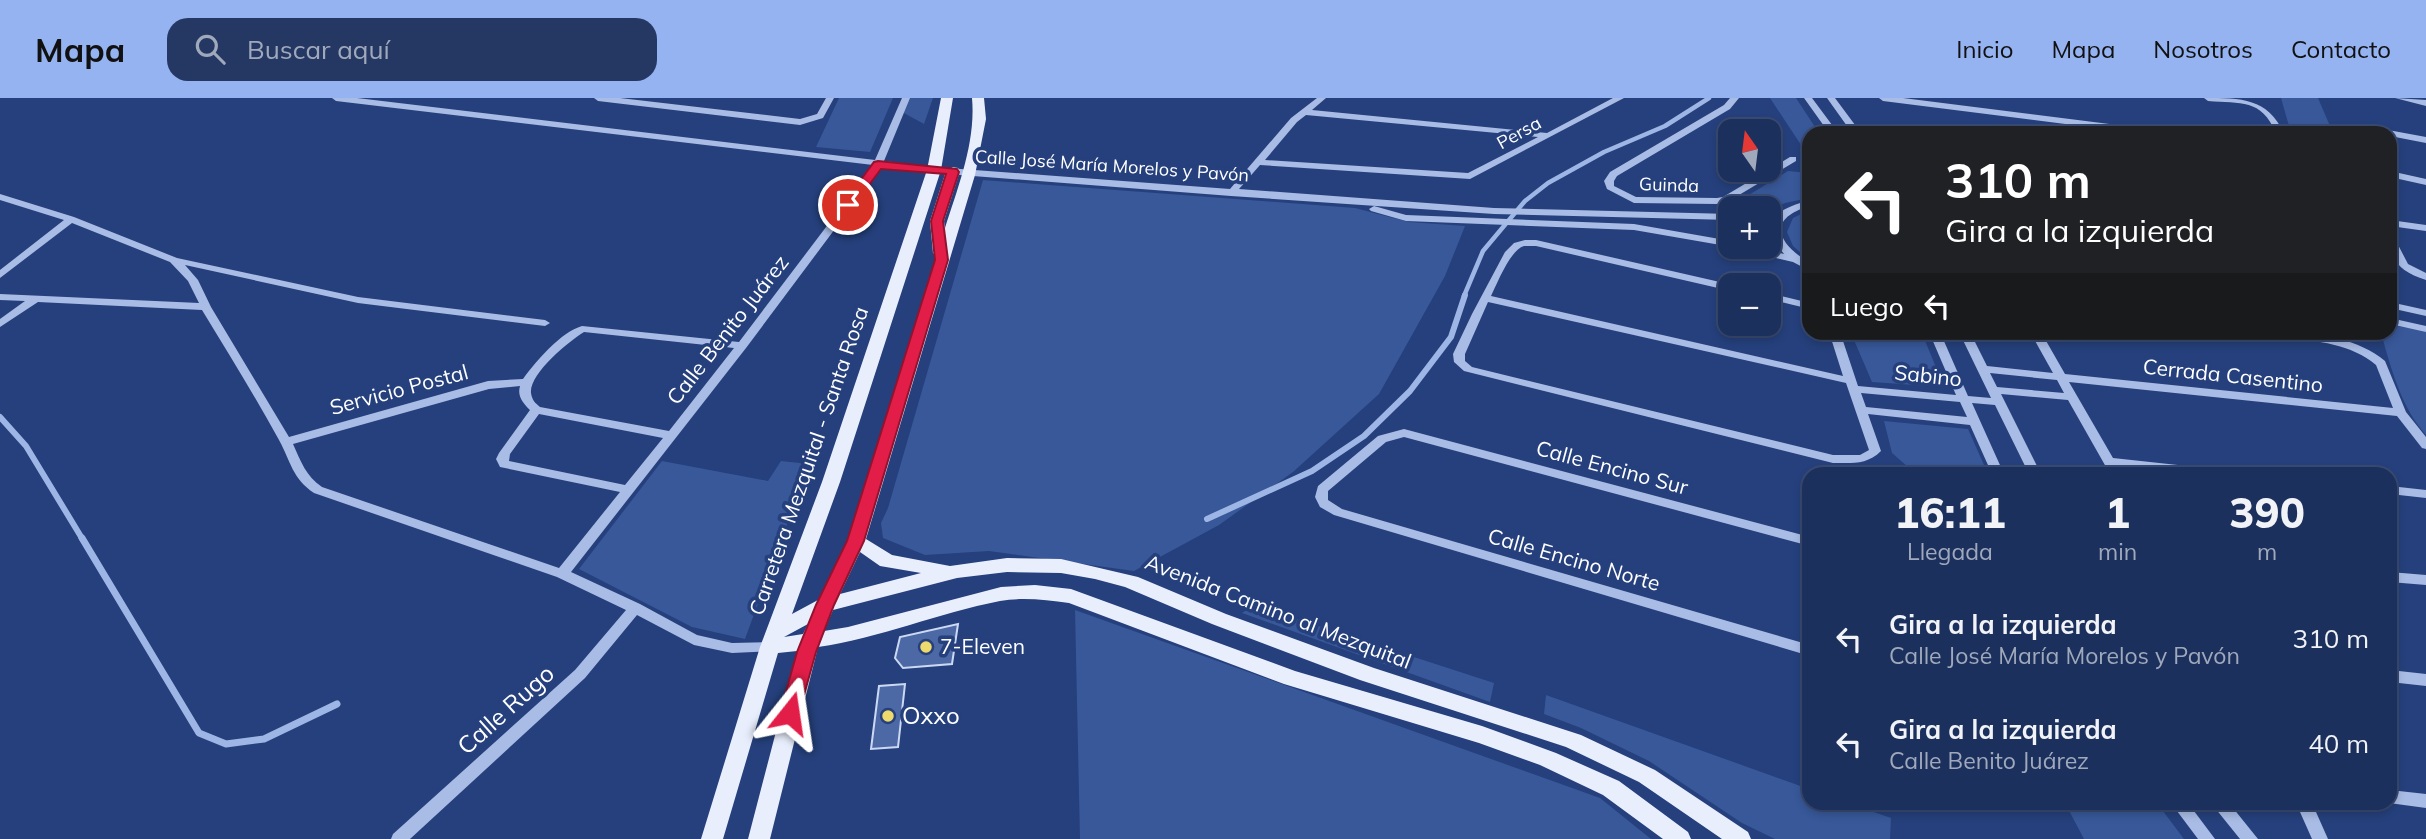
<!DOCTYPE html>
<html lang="es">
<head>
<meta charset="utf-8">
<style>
  body { margin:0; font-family:Mulish,sans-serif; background:#253863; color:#f1f3f6; height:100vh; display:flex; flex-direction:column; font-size:26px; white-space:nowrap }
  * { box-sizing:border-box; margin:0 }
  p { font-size:23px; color:#a0a9bc }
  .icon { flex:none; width:38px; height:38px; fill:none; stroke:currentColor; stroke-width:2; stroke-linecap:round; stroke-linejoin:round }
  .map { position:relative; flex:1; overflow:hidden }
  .sheet { position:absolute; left:1802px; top:369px; width:595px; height:343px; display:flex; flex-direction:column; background:#1c305d; border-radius:21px; box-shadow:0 4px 10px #0003,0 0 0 2px #3a4b72 }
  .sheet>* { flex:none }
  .top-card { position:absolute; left:1802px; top:28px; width:595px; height:214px; border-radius:21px; box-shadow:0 4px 10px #0003,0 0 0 2px #3a4b72; background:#202124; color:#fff; overflow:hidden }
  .needle { width:46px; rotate:346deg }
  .buttons { position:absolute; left:1718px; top:21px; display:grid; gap:14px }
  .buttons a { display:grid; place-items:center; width:63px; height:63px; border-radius:14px; background:#1c305d; box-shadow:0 4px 10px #0003,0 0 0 2px #3a4b72; font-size:35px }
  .pin { position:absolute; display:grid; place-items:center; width:60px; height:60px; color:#fff; margin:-30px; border:4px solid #fff; border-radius:50%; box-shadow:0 2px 7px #0007 }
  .me { position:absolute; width:77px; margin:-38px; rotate:15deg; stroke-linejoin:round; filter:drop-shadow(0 0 5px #0008) }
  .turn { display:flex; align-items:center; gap:24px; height:147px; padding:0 28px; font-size:32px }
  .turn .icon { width:91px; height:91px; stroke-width:2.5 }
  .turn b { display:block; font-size:49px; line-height:60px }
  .then { display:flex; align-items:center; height:66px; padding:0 28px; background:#0003; gap:14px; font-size:26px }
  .eta { display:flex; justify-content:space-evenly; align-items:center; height:119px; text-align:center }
  .eta b { font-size:42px; font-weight:800; line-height:49px }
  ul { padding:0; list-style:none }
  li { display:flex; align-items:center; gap:21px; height:105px; padding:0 28px }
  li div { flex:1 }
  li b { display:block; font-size:26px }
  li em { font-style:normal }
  header { display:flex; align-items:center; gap:42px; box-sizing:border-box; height:98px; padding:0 35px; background:#95b2f1; color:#111 }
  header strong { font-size:33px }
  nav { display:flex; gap:38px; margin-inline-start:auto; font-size:24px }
  .search { width:490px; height:63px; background:#253863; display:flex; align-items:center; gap:18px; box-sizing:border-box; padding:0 24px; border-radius:21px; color:#a0a9bc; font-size:26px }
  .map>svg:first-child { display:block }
  .green { fill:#385899 }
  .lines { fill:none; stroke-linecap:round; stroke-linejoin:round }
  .stream-far2 { stroke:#9db6e5; stroke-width:4.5 }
  .stream-far1 { stroke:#9db6e5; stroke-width:6 }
  .stream { stroke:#9db6e5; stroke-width:7 }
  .building { fill:#4d69a5; stroke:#ccd9f4; stroke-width:2 }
  .minor { fill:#a9bce5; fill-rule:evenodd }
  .major { fill:#e9eefd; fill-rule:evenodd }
  .route { fill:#e11d48; stroke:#92132f; stroke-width:2 }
  .poi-dot { fill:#eed96d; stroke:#25407c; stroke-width:2.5 }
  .labels { text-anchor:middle; stroke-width:7; stroke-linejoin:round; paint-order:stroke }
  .far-street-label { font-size:18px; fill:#fff; stroke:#25407c }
  .street-label { font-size:21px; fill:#fff; stroke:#25407c }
  .poi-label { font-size:21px; fill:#fff; stroke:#25407c; text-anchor:start }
  .near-street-label { font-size:24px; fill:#fff; stroke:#25407c }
  .near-poi-label { font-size:24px; fill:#fff; stroke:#25407c; text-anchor:start }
</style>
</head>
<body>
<header>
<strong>Mapa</strong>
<div class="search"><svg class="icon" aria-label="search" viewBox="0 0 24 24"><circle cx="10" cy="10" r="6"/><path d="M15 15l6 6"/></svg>Buscar aquí</div>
<nav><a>Inicio</a><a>Mapa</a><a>Nosotros</a><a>Contacto</a></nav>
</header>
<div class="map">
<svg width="2426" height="741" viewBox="0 0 2426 741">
  <rect width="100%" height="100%" fill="#25407c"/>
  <path class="green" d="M839,0h54l-23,54 -54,-5z
    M908,0h25l-9,26 -22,-12z
    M1770,0h26l23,35h-9l-1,18 -6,-3z
    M2281,0h37l15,35h-42z
    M1788,73l21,2v25l-24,5 -13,6 -48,1z
    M983,82l372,28 54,14 56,4 -20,50 -66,118 -86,78 -74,53 -85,46 -145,-20 -64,4 -42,-17 -2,-15 7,-15z
    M1809,112h1l-1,50 -16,-14 -6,-14 6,-14z
    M2391,227l35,6v104c-25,-28 -35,-67 -45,-102l9,-1z
    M1851,235h71l22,54 -72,-5z
    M1884,323l84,8 20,45h-72l-24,-21z
    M662,363l106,20 13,-20 28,3 -64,175 -53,-12 -113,-58z
    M1254,507l240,78 -4,19 -248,-89z
    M1075,512l525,188 51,41h-571z
    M1546,597l263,94 1,14h38l43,15 -1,21h-115l-33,-16 -93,-62 -68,-33 -37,-14z
    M2065,705h92l27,36h-100z"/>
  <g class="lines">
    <path class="stream-far2" d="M1464,198l19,-45 42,-50 23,-18 56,-31 61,-26 44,-28"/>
    <path class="stream-far1" d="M0,319l26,29 57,94
      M1207,421l105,-48 52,-35 46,-45 41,-54 14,-42"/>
    <path class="stream" d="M82,440l117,195 27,11 38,-5 73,-35"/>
  </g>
  <path class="building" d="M958,526l-6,40 -49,4 -8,-10 5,-21z
    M905,586l-7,63 -27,2 8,-63z"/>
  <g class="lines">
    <path class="minor" d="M332,0h25l518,62 27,-62h8l-26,63 50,6 296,22 61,-71 26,-20h9l-14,12 235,23 66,-35h11l-154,81 -210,-14 -21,24 255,19 237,6v6l-237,-6 -263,-18 -297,-23 -52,-7 -136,182 -175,224 69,32 57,31 35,8 38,-1 5,1 2,4 -2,4 -43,2 -38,-8 -57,-30 -52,63 -175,161h-19l2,-5 182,-164 51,-60 -69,-33 -243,-84c-22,-15 -23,-31 -35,-53 -24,-44 -51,-87 -77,-130l-164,-8 -38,25v-8l25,-18 -25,-1v-6l199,9 -11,-22 -18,-19 -98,-39 -72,55v-8l64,-50 -64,-20v-6l74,23 103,41 181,39 187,23 5,3 -5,3 -187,-23 -173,-38 13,15 13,27 78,130 199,-56 35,-2c13,-18 38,-47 59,-53l157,16 134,-177 -537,-64zM1306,17l232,22 -70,36 -203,-13 32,-38zM584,234l150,16 -65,83 -129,-24c-5,-4 -8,-7 -9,-14 -2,-19 37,-51 53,-61zM520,288c-3,10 3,17 10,24l-31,43 -3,6 4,8 120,25 -61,76 -237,-81c-16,-11 -21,-25 -29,-43l196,-55zM539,316l124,24 -38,47 -116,-24 1,-7z
      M594,0h26l180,21 17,-5 9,-16h8l-11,20 -23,7 -202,-24z
      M1730,0h9l-9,11 -113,67 -3,5v5l22,11 81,1 6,-1 67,-40h6v4l-67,40 -12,3 -83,-1 -27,-14 -3,-8 6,-9 114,-67z
      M1804,0h8l26,35h-9z
      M1827,0h8l26,35h-9z
      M1879,0h24l254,32 4,3h-25l-253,-32z
      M2204,0c38,0 63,0 80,35h-8c-15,-35 -35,-29 -68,-32z
      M2395,0l31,2v6z
      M2361,27l65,12v6l-36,-7v-3l-29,-2 -19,2 2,-6z
      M2390,73l36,8v6l-36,-8z
      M1810,102v6c-45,13 -32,38 0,57v8l-17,-9 -55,-13 -1,-2h17l30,7c-27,-33 -7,-45 26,-54z
      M1374,108l32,9 228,9 97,17 1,6 -98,-17 -228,-9 -35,-10 -2,-2z
      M2390,122l36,5v6l-36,-5z
      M2390,138l5,3 13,25 18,9v7c-24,-8 -36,-17 -36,-44z
      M1525,142h11l197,45h-2v6l-195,-45c-2,0 -10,0 -12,0 -14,4 -27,38 -33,50l352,80 -14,-44h11l18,54 98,9 -27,-63h11l28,64 23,2 -32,-66h11l17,34 66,7 -23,-41h11l24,42 328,34 -17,-43c-26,-23 -66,-24 -98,-30l-5,-3c36,0 83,4 112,29l21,51 20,25v12l-4,-1 -25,-32 -328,-34 44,76 111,12 6,4h-43l-69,-7 4,7h-12l-42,-74 -67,-6 40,80h-12l-34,-69 -23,-2 32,71h-12l-22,-49 -102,-11 13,37c-14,14 -29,12 -48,12l-369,-92 -10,-9 -1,-8 19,-40 33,-62 9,-9zM1488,204l358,81 23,67 -9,5h-27l-361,-88 -7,-6v-7zM1990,275l67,7 7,13 -67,-6zM1861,295l99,9 7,15 -101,-10z
      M1769,195l41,10v6l-41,-10z
      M2390,204l36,8v6l-36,-8z
      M2390,220l36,8v6l-36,-8z
      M1404,331l406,108v9l-406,-109 -18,5 -58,49v9l14,9 468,136v11l-476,-141 -14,-8 -5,-10 3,-11 60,-50z
      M2390,388l36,4v8l-36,-4z
      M2390,474l36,3v10l-36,-3z
      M2390,572l36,4v12l-36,-4z
      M2390,692l36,4v14l-37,-5z
      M2171,705h17l27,36h-17z
      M2211,705h18l29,36h-18z
      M2296,705h16l16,36h-16z"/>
    <path class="major" d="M941,0h12l-12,72 -101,312 -48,132 26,-14 29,-59 89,-285 -3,-3 -3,-32 16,-50 7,-4 5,1 2,3 -16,50 1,7c13,-41 31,-86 27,-130h12l2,21 -11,56 -109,364 26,16 58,11 57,-8 54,1 77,18 88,37 148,54 207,67 74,35 93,62 3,7h-29l-83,-57 -73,-35 -206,-67 -148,-56 -87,-37 -30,-8 -34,-6 -54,-1 -50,6 -124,32 -9,21 24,-4 153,-40 34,-2 36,4 224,82 187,55 74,27 63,28 69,51 3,7h-28l-60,-44 -63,-30 -61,-22 -195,-59 -215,-81c-23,-3 -46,-6 -69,-2 -62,12 -120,37 -182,46l-48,192h-22l49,-188 -19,2 -55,186h-22l59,-192 62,-165 105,-312zM860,454l20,14 41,7 -81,21zM808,526l-5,10 -19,3z"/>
  </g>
  <path class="route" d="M878,63l79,8 2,3 -16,49 5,39 -84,281 -30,64 -18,47 -17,61 -3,6 -6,2 -7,-2 -3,-6 17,-61 19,-47 31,-64 88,-281 -4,-39 15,-47 -65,-5 -29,39h-9l-1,-3 32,-43z"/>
  <g class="poi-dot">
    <circle cx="926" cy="549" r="7"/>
    <circle cx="888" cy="618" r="7"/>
  </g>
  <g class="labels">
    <g class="far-street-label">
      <text transform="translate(1519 35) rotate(-29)" y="6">Persa</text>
      <text transform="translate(1112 68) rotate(4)" y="6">Calle José María Morelos y Pavón</text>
      <text transform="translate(1669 87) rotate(2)" y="6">Guinda</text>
    </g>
    <g class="street-label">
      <text transform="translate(728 232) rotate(-52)" y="7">Calle Benito Juárez</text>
      <text transform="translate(1928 278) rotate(6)" y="7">Sabino</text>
      <text transform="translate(2233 278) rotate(6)" y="7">Cerrada Casentino</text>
      <text transform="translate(399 292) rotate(-15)" y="7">Servicio Postal</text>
      <text transform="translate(809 363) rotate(-71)" y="7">Carretera Mezquital - Santa Rosa</text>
      <text transform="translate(1612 370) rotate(15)" y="7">Calle Encino Sur</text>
      <text transform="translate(1574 462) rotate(16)" y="7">Calle Encino Norte</text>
      <text transform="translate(1278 514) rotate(21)" y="7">Avenida Camino al Mezquital</text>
    </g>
    <g class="poi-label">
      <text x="940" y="556">7-Eleven</text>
    </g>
    <g class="near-street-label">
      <text transform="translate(506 612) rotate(-42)" y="8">Calle Rugo</text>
    </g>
    <g class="near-poi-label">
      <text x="902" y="626">Oxxo</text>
    </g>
  </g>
</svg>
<div class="buttons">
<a><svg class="needle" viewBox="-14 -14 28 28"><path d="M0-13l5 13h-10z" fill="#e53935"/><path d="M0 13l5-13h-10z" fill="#a0a9bc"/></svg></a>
<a>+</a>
<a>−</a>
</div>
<div class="pin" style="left:848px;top:107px;background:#d93025"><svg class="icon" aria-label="arrive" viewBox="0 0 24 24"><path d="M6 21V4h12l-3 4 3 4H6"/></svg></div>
<svg class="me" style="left:790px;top:615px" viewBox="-20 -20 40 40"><path d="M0-17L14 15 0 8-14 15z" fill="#e11d48" stroke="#fff" stroke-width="4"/></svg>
<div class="top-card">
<div class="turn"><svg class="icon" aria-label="left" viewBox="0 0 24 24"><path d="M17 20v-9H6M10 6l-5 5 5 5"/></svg><div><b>310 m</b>Gira a la izquierda</div></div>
<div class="then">Luego<svg class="icon" aria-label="left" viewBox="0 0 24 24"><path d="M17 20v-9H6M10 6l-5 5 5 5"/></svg></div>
</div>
<section class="sheet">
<div class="eta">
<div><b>16:11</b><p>Llegada</p></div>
<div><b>1</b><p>min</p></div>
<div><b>390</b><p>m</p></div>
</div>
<ul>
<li><svg class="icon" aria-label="left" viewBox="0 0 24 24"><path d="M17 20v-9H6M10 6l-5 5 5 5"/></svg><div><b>Gira a la izquierda</b><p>Calle José María Morelos y Pavón</p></div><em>310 m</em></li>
<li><svg class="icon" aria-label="left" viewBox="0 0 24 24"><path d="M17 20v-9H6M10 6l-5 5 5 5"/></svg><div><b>Gira a la izquierda</b><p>Calle Benito Juárez</p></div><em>40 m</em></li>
</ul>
</section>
</div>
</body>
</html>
